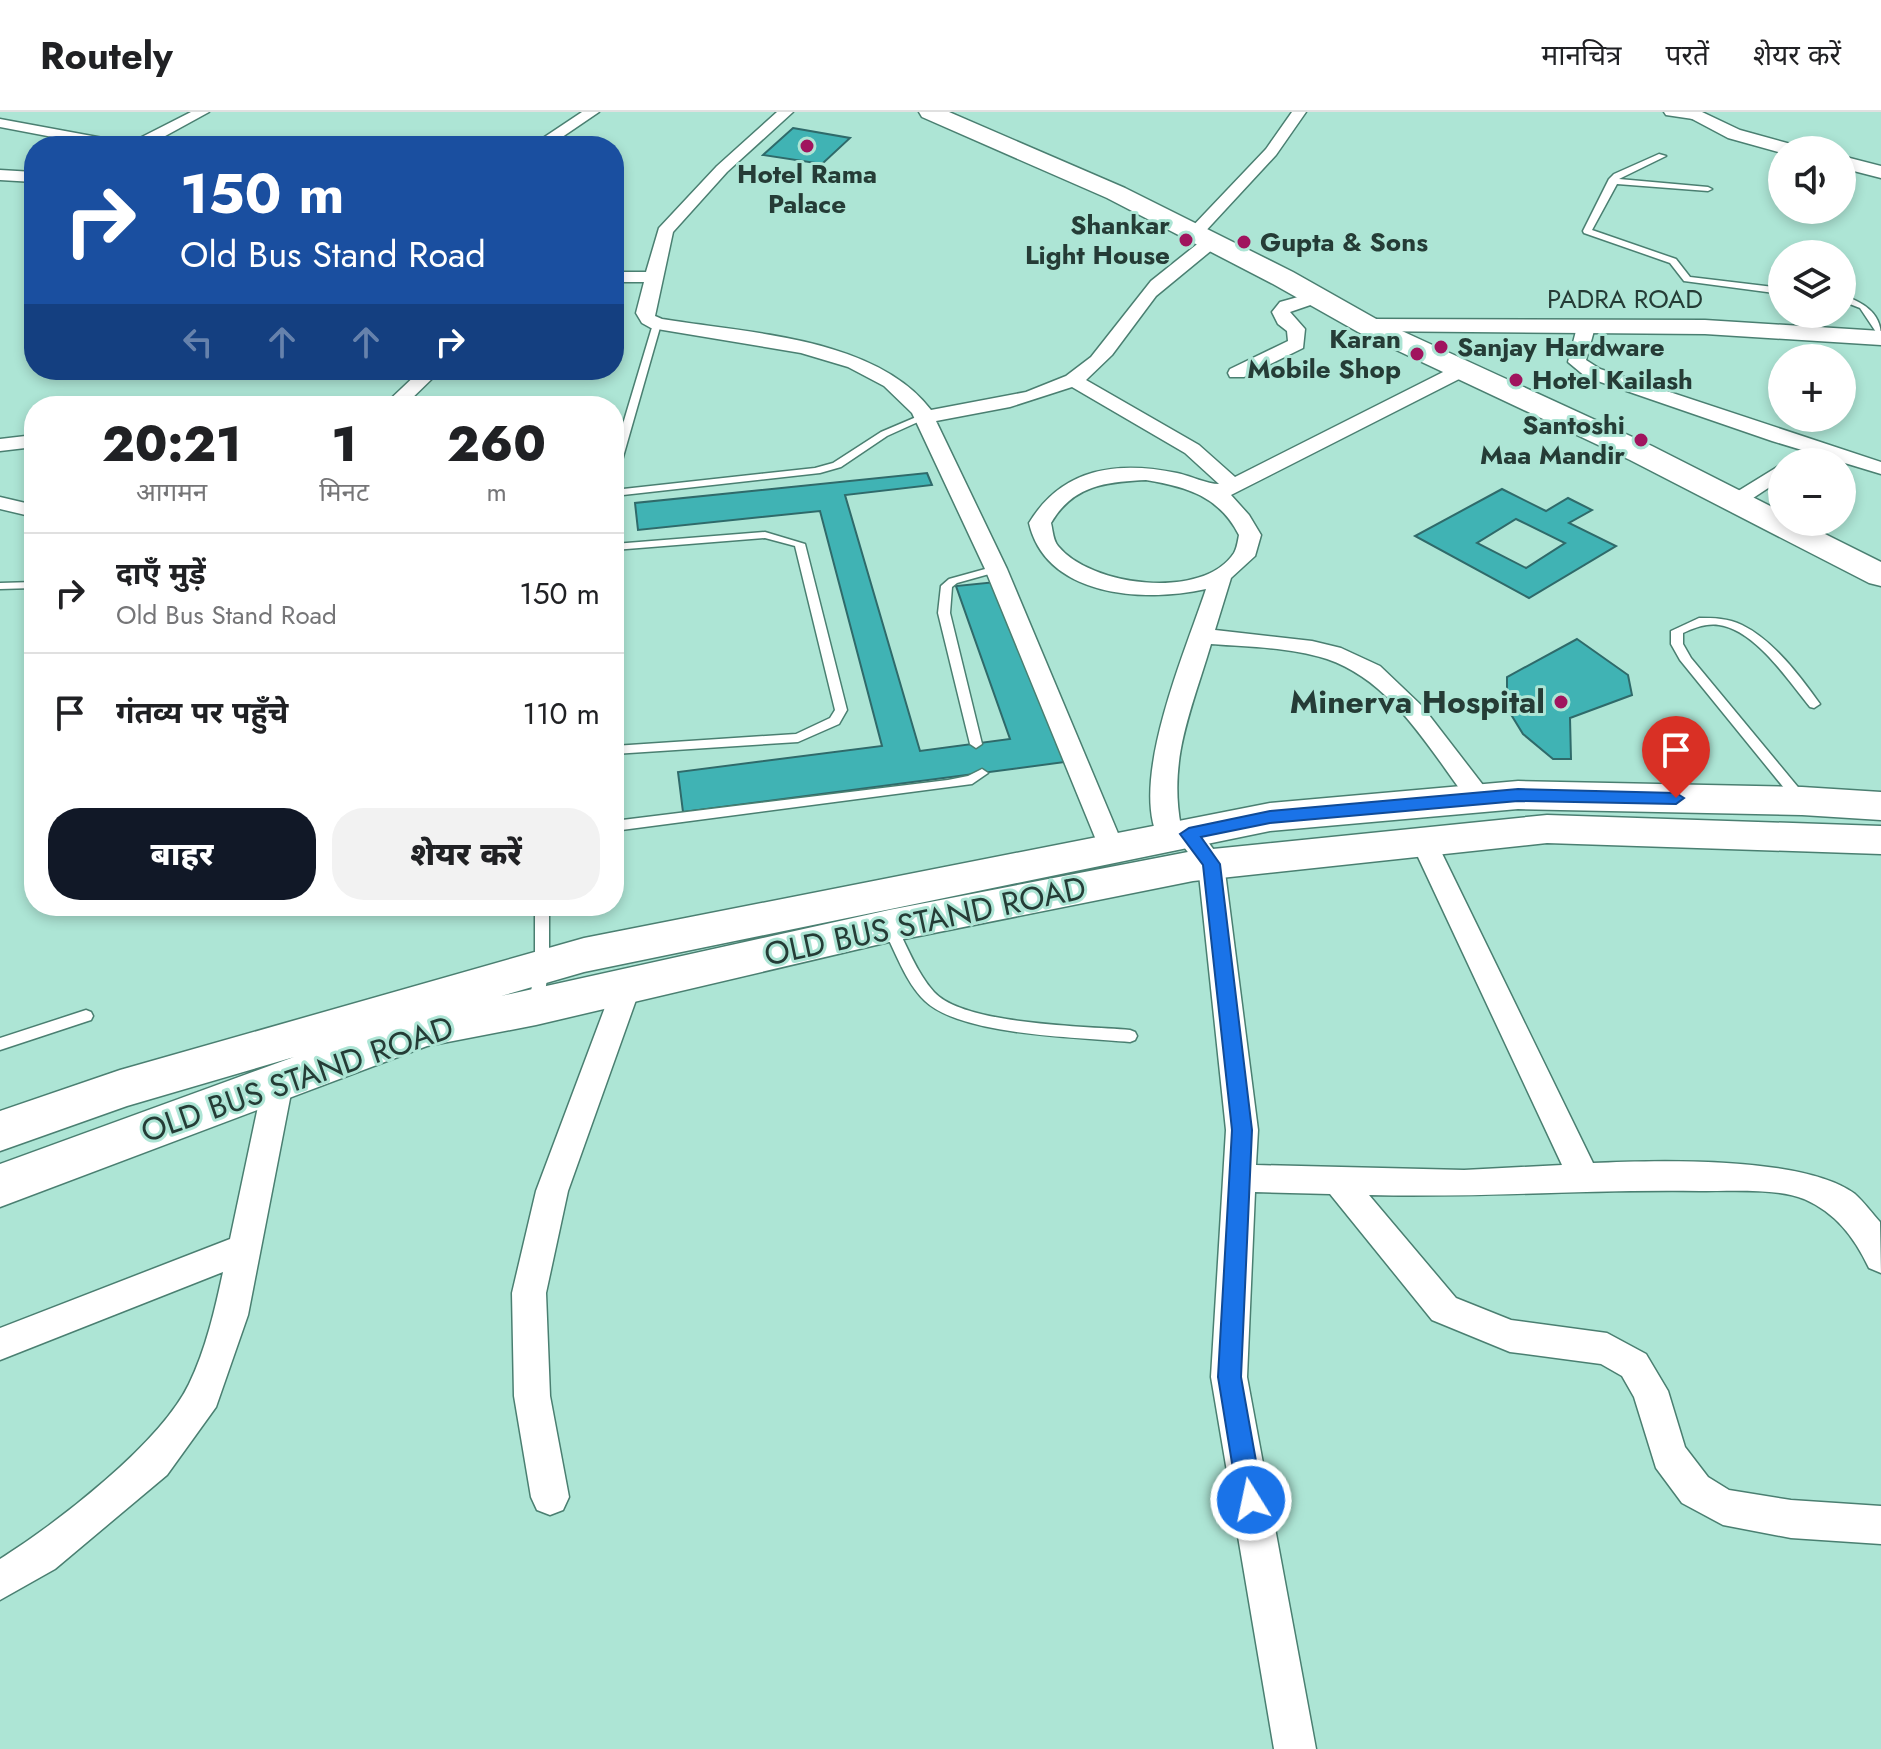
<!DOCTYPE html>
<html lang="hi">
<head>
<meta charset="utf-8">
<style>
  body { margin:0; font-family:Jost,"Noto Sans Devanagari",sans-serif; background:#f2f2f2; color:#202124; height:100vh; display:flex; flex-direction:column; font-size:30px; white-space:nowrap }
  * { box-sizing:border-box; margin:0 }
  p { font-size:26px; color:#757577 }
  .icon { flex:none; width:44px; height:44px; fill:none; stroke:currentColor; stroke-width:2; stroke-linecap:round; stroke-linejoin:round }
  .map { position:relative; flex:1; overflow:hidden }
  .panel { position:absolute; left:24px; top:284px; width:600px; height:520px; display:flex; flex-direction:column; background:#fff; border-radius:32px; box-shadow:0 4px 12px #0003 }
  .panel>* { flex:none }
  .hud { position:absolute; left:24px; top:24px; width:600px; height:244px; border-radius:32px; box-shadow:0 4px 12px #0003; background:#1a4fa0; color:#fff; overflow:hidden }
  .controls { position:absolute; left:1768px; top:24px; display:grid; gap:16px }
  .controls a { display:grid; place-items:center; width:88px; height:88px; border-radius:50%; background:#fff; box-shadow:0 4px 12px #0003; font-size:40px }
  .pin { position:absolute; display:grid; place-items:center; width:68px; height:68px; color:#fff; margin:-82px -34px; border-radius:50% 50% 50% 0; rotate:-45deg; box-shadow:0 0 8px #0007 }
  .pin .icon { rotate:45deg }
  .me { position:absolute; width:88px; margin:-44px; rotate:350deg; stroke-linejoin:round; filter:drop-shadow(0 0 6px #0008) }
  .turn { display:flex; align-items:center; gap:28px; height:168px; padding:0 24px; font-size:36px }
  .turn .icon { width:104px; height:104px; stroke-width:2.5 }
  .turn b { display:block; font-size:56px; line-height:68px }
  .lanes { display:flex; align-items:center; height:76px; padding:0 24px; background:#0003; justify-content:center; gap:40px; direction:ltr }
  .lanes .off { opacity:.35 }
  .eta { display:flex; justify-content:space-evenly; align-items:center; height:136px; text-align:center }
  .eta b { font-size:48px; font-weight:800; line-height:56px }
  .cta { display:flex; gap:16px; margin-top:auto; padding:16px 24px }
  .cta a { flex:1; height:92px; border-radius:32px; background:#111827; color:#fff; font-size:32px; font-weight:800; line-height:92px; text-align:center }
  .cta a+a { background:#f2f2f2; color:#202124 }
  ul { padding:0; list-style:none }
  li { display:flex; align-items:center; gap:24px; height:120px; padding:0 24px; border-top:2px solid #e0e0e0 }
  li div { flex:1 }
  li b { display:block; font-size:30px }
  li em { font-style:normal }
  header { display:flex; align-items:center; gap:48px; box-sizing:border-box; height:112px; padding:0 40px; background:#fff; border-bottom:2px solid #e0e0e0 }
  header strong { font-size:38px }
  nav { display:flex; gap:44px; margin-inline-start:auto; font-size:28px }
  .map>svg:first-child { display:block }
  .building { fill:#40b3b4; stroke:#2f6a6a; stroke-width:2; fill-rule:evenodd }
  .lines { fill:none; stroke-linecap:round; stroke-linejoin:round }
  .service-casing { stroke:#4a7f71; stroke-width:3 }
  .minor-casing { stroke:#4a7f71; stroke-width:3 }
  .tertiary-casing { stroke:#4a7f71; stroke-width:3 }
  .primary-casing { stroke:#4a7f71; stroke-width:3 }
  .service { fill:#fff; fill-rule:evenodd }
  .minor { fill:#fff; fill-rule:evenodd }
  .tertiary { fill:#fff; fill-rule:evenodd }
  .primary { fill:#fff; fill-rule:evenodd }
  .route { fill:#1a73e8; stroke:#114b97; stroke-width:2 }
  .poi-dot { fill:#a0145e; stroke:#ade5d5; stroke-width:3 }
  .labels { text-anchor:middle; stroke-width:6; stroke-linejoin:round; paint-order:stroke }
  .far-poi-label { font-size:26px; font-weight:bold; fill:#253c36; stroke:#ade5d5; text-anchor:end }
  .far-street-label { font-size:26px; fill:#253c36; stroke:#ade5d5 }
  .poi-label { font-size:32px; font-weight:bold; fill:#253c36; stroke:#ade5d5; text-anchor:end }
  .street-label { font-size:32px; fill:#253c36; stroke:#ade5d5 }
</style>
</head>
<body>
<header>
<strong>Routely</strong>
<nav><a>मानचित्र</a><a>परतें</a><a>शेयर करें</a></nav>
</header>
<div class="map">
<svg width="1881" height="1637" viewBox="0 0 1881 1637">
  <rect width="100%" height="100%" fill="#ade5d5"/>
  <path class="building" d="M793,16l57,10 -28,26 -59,-9z
    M927,361l5,12 -87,10 75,256 90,-12 -54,-153 40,-4 69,180 -382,50 -5,-40 204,-26 -62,-235 -182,19 -3,-27z
    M1502,377l44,22 22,-13 24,12 -23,13 47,23 -87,52 -114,-62zM1516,407l49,24 -39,25 -49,-25z
    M1577,527l51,36 4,20 -62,23 1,41h-18l-30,-25 -16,-26v-31z"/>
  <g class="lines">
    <g class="service-casing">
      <path id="service" d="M1659,42l7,2 -47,23 89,8 4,2 -4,2 -91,-7 -25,46 84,29 14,18 92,11v6l-98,-13 -14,-18 -86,-30 -1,-2 26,-52 5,-5z
        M1842,183c20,7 39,17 39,41l-3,-1 -18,-27 -18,-7z
        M657,209l4,3 -42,147 -5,3v-20l39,-130z
        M921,303l8,2 -42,19 -46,31 -21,6 -206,23v-6l201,-22 18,-5 48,-31z
        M765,420l40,12 42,166 -8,14 -41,18 -184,12v-8l182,-12 34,-16 5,-8 -40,-164 -30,-8 -151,12v-6z
        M996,454l4,1v4l-43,12 -5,4 -2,26 32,131 -6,4 -6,-4 -32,-131 3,-27 8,-7z
        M34,470v6l-34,1v-6z
        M1699,506c15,0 29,0 43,7 31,15 58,51 78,79l-6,4 -4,-1c-22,-27 -55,-77 -91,-82 -13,-2 -25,3 -36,8v11l8,14 116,140 1,3 -1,3h-10l-117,-144 -9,-16v-13z
        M982,657l6,4 -16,11 -358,47v-10l334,-41 20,-4z
        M535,794h14v60l-6,39 -2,4h-10l-2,-4 6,-39z
        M889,809l5,1c13,23 22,50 40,70 30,33 151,34 196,38l5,2 2,4 -2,4 -5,2c-51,-5 -168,-6 -205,-41 -20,-19 -30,-51 -43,-75z
        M86,898l5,2 2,4 -2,4 -91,30v-12z"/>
    </g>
    <g class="minor-casing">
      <path id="minor" d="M191,0h18l-62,34h-47l-100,-19v-8l130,24z
        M582,0h17l-50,34h-18z
        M777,0h16l-66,60 -54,60 -18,84 7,3c84,14 214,18 269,91l95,-18 40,-16 25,-19 60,-76 55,-44h12l2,4 -2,4 -62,51 -44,59 -26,25 113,65 36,32 220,-111h14l2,4 -2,4 -238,121 18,20 12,20 -6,21 -24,22 -16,52 97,11 29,7 39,18 42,40 71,92 -4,6 -9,3 -9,-3c-41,-53 -77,-122 -144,-145 -37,-12 -78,-12 -116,-15 -19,65 -43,114 -30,183l8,-2 9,3 26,36 34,266 -2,35 208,5 98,-5 -151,-323 4,-7 9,-2 9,2 160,328c64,-3 211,-7 262,31 9,8 17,19 25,28l1,51 -12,-5c-15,-31 -33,-55 -65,-69 -28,-11 -74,-8 -104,-8 -110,-2 -220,7 -331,4l87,103 55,22 96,13 39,21 22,37 17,56 23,30 21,13 62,10 90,6v38l-90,-6 -68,-13 -41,-22 -26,-35 -22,-71 -12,-21 -21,-12 -91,-12 -78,-32 -102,-126 -75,-2 -8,185 69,372h-42l-63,-372 15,-247 -28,-265 -18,-23 -10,4 -9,-3c-35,-57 25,-193 45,-254 -62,14 -160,8 -177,-66 34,-56 89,-62 148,-50 14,3 30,11 42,11l-34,-31 -113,-66 -62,20 -74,14 71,148 118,281 -4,7 -9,2 -9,-2 -118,-288 -73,-156 -28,-27 -36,-19 -47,-14 -150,-25 -9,-5 -6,-10 8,-31h-30v-10h32l13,-44 58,-62zM1146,368c41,7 73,16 93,55 -1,5 -2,13 -5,18 -31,48 -144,33 -176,-7 -5,-6 -5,-15 -7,-23 22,-38 55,-41 95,-43z
        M1292,0h14l-30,43 -75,81h-12l-2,-3 2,-3 77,-81z
        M1664,0h34l2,3 -7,4 -27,-4z
        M0,58l34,2v10l-34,-2z
        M1316,180l6,1 3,4 -3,4 -32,11 15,17 -2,19 -59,29h-14l-2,-4 2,-4 58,-28 -1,-10 -9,-7 -6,-12 8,-10z
        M1586,210l9,5 -9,33 14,9 281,93v12l-109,-33 -186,-64 -18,-15 9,-35z
        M421,258h20l-37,36h-21z
        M34,323v12l-34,4v-12z
        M1782,352v15l-38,25h-14l-3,-4 3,-4z
        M0,385l34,8v12l-34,-8z
        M627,863l10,3 4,8 -73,205 -22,102 4,103 19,101 -6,13 -13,5 -13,-5 -6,-13 -17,-101 -2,-103 24,-102 77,-205 4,-8z
        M278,959l11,3 4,9 -45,232 -32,92 -49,68 -112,94 -55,31v-41c57,-36 160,-115 189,-175 17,-35 26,-75 34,-112l-223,88v-32l230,-89 33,-156 4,-9z"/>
    </g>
    <g class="tertiary-casing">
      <path id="tertiary" d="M1679,0h23l38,18 58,16 3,4h-19v3l-54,-15z
        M1842,44l39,10v12l-39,-10z
        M1368,207l337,1 176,11v14l-176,-11 -345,-3 -3,-5 3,-5z"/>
    </g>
    <g class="primary-casing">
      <path id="primary" d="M919,0h30l176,76 168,84 85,48 274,126 130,66v10h19l80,40v24l-12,-3 -239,-123 -272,-128 -85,-48 -166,-86 -185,-81z
        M1518,669l284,6 79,5v28l-79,-5 -284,-6 -248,22 -686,141 -83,24 388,-86 304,-59 354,-36 334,11v28l-334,-11 -354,38 -304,61 -353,83 -109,21 -427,161v-43l294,-107 -167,49 -127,45v-40l120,-41 464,-132 686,-135z"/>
    </g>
    <use href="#service" class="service"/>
    <use href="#minor" class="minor"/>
    <use href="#tertiary" class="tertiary"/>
    <use href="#primary" class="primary"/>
  </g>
  <path class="route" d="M1518,677l158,4 8,5 -8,6 -158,-3 -248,22 -69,14 19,27 32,266 -11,247 22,123 -4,9 -8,3 -9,-3 -4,-9 -20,-123 14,-247 -29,-265 -23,-31 9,-6 81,-17z"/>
  <g class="poi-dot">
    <circle cx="807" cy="34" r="8"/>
    <circle cx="1186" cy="128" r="8"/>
    <circle cx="1244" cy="130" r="8"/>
    <circle cx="1441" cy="235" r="8"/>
    <circle cx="1417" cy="242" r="8"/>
    <circle cx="1516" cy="268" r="8"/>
    <circle cx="1641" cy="328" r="8"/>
    <circle cx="1561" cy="590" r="8"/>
  </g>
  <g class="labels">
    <g class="far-poi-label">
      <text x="807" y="71" text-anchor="middle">Hotel Rama<tspan x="807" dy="30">Palace</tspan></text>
      <text x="1170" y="122">Shankar<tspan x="1170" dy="30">Light House</tspan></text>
      <text x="1260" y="139" text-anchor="start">Gupta &amp; Sons</text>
      <text x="1401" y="236">Karan<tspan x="1401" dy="30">Mobile Shop</tspan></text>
      <text x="1457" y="244" text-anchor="start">Sanjay Hardware</text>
      <text x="1532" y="277" text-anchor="start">Hotel Kailash</text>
      <text x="1625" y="322">Santoshi<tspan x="1625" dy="30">Maa Mandir</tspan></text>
    </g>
    <g class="far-street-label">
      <text x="1625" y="196">PADRA ROAD</text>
    </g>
    <g class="poi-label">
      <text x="1545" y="601">Minerva Hospital</text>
    </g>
    <g class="street-label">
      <text transform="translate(925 809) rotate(-12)" y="11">OLD BUS STAND ROAD</text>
      <text transform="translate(297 967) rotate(-19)" y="11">OLD BUS STAND ROAD</text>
    </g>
  </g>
</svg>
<div class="controls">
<a><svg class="icon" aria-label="sound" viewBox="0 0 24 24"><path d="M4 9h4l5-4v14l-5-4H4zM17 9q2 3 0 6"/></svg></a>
<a><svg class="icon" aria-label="layers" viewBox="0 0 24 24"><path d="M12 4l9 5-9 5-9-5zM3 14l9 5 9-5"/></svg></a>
<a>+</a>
<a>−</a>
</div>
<div class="pin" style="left:1676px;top:686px;background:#d93025"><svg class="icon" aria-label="arrive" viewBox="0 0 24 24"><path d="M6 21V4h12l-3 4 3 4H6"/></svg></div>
<svg class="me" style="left:1251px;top:1388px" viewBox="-20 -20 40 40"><circle r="17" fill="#1a73e8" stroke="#fff" stroke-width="3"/><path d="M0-11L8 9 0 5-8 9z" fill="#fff"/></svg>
<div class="hud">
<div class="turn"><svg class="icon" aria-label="right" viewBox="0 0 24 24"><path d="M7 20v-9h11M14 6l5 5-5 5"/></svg><div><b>150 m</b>Old Bus Stand Road</div></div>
<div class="lanes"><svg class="icon off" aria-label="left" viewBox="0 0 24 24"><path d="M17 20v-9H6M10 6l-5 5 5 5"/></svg><svg class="icon off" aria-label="ahead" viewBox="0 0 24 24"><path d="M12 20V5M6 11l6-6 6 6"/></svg><svg class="icon off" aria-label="ahead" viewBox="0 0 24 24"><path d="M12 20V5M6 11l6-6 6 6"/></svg><svg class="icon" aria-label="right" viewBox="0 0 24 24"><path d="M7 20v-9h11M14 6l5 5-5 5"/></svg></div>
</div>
<section class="panel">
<div class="eta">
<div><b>20:21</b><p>आगमन</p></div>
<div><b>1</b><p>मिनट</p></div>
<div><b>260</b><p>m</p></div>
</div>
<ul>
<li><svg class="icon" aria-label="right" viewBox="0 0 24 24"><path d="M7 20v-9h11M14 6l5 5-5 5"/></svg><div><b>दाएँ मुड़ें</b><p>Old Bus Stand Road</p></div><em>150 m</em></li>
<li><svg class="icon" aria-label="arrive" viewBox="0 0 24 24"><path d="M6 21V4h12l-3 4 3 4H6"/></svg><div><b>गंतव्य पर पहुँचे</b></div><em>110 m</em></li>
</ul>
<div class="cta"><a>बाहर</a><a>शेयर करें</a></div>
</section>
</div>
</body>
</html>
